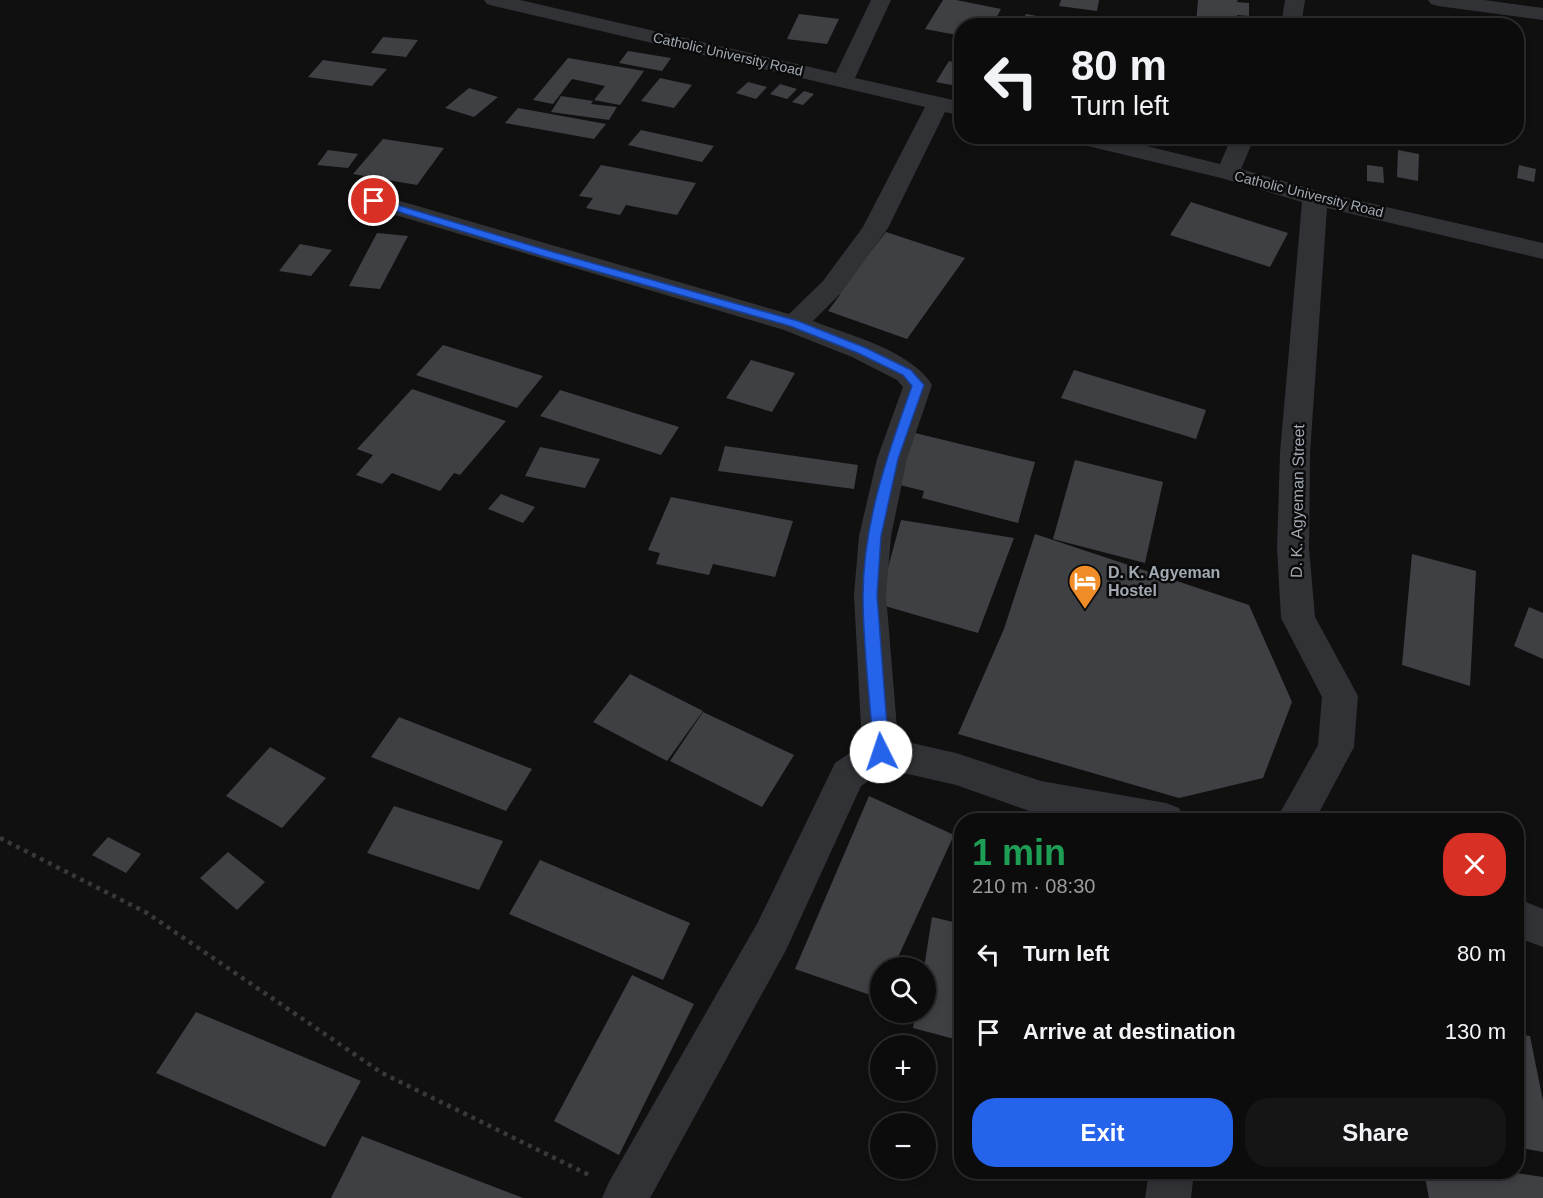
<!DOCTYPE html>
<html lang="en">
<head>
<meta charset="utf-8">
<style>
  body { margin:0; font-family:Helvetica,sans-serif; background:#151516; color:#f1f3f6; height:100vh; display:flex; flex-direction:column; font-size:22px; white-space:nowrap }
  * { box-sizing:border-box; margin:0 }
  p { font-size:20px; color:#9a9b9d }
  .icon { flex:none; width:33px; height:33px; fill:none; stroke:currentColor; stroke-width:2; stroke-linecap:round; stroke-linejoin:round }
  .map { position:relative; flex:1; overflow:hidden }
  .sheet { position:absolute; left:954px; top:813px; width:570px; height:366px; display:flex; flex-direction:column; background:#0c0c0d; border-radius:24px; box-shadow:0 3px 9px #0003,0 0 0 2px #2c2c2e }
  .sheet>* { flex:none }
  .hud { position:absolute; left:954px; top:18px; width:570px; height:126px; border-radius:24px; box-shadow:0 3px 9px #0003,0 0 0 2px #2c2c2e; background:#0c0c0d; color:#f1f3f6; overflow:hidden }
  .tools { position:absolute; left:870px; top:957px; display:grid; gap:12px }
  .tools a { display:grid; place-items:center; width:66px; height:66px; border-radius:50%; background:#0c0c0d; box-shadow:0 3px 9px #0003,0 0 0 2px #2c2c2e; font-size:30px }
  .pin { position:absolute; display:grid; place-items:center; width:51px; height:51px; color:#fff; margin:-26px; border:3px solid #fff; border-radius:50%; box-shadow:0 2px 6px #0007 }
  .me { position:absolute; width:66px; margin:-33px; rotate:356deg; stroke-linejoin:round; filter:drop-shadow(0 0 4px #0008) }
  .turn { display:flex; align-items:center; gap:21px; height:126px; padding:0 18px; font-size:27px }
  .turn .icon { width:78px; height:78px; stroke-width:2.5 }
  .turn b { display:block; font-size:42px; line-height:51px }
  .round { display:grid; place-items:center; flex:none; width:63px; height:63px; border-radius:24px; background:#151516 }
  .summary { display:flex; align-items:center; justify-content:space-between; height:102px; padding:0 18px }
  h1 { font-size:36px; font-weight:800; line-height:45px; color:#1e9e55 }
  .cta { display:flex; gap:12px; margin-top:auto; padding:12px 18px }
  .cta a { flex:1; height:69px; border-radius:24px; background:#2563eb; color:#fff; font-size:24px; font-weight:800; line-height:69px; text-align:center }
  .cta a+a { background:#151516; color:#f1f3f6 }
  ul { padding:0; list-style:none }
  li { display:flex; align-items:center; gap:18px; height:78px; padding:0 18px }
  li div { flex:1 }
  li b { display:block; font-size:22px }
  li em { font-style:normal }
  .map>svg:first-child { display:block }
  .building { fill:#3f4044 }
  .lines { fill:none; stroke-linecap:round; stroke-linejoin:round }
  .path { stroke:#373a3d; stroke-width:4.5; stroke-dasharray:4 5; stroke-linecap:butt }
  .street { fill:#313236; fill-rule:evenodd }
  .route { fill:#2563eb; stroke:#184099; stroke-width:1.5 }
  .labels { text-anchor:middle; stroke-width:5; stroke-linejoin:round; paint-order:stroke }
  .far-street-label { font-size:14px; fill:#a1a9b2; stroke:#0b0b0c }
  .street-label { font-size:16px; fill:#a1a9b2; stroke:#0b0b0c }
  .poi-label { font-size:16px; font-weight:bold; fill:#a1a9b2; stroke:#0b0b0c; text-anchor:start }
</style>
</head>
<body>
<div class="map">
<svg width="1543" height="1198" viewBox="0 0 1543 1198">
  <rect width="100%" height="100%" fill="#101011"/>
  <path class="building" d="M943,0h13l45,9 -9,17h-30v10l-37,-7z
    M1061,0h38l-2,11 -38,-5z
    M1198,0h40l-1,2 12,1v13l-12,-1 -1,11 -40,-2z
    M799,14l40,5 -12,25 -40,-5z
    M1026,14l55,10 -1,2h-60z
    M383,37l35,3 -12,17 -35,-4z
    M628,51l43,7 -9,13 -43,-8z
    M568,58l76,13 -24,34 -26,-5 11,-14 -33,-7 -19,25 -20,-4z
    M323,60l64,9 -15,17 -64,-9z
    M949,61l13,3v23l-26,-5z
    M660,78l32,7 -18,23 -33,-7z
    M748,82l19,5 -11,12 -20,-6z
    M780,84l17,5 -10,10 -17,-5z
    M469,88l29,9 -24,20 -29,-9z
    M804,91l10,3 -11,11 -11,-3z
    M561,96l32,5 -2,3 26,3 -8,13 -58,-8z
    M518,108l88,16 -12,15 -89,-16z
    M641,130l73,16 -12,16 -74,-17z
    M383,139l61,9 -27,37 -64,-11z
    M328,150l30,4 -10,14 -31,-3z
    M1398,150l21,4 -1,27 -21,-4z
    M601,165l95,18 -19,32 -51,-10 -6,10 -34,-7 7,-10 -14,-2z
    M1367,165l16,2 1,16 -17,-2z
    M1519,165l17,4 -2,13 -17,-4z
    M1191,202l97,31 -18,34 -100,-32z
    M886,232l79,26 -58,81 -79,-28 12,-16 -10,-4 30,-26z
    M377,233l31,3 -28,53 -31,-3z
    M300,244l32,6 -21,26 -32,-5z
    M443,345l100,31 -26,32 -101,-33z
    M751,360l44,13 -23,39 -46,-14z
    M1074,370l132,40 -10,29 -135,-41z
    M412,389l94,32 -46,54 -6,-2 -14,18 -48,-18 -10,11 -26,-9 17,-20 -16,-6z
    M560,390l119,37 -18,28 -121,-39z
    M915,433l120,29 -17,61 -96,-25 2,-7 -28,-7z
    M725,446l133,19 -4,24 -136,-18z
    M540,447l60,12 -15,29 -60,-12z
    M1075,460l88,22 -18,81 -92,-24z
    M501,494l34,13 -12,16 -35,-14z
    M671,497l122,24 -18,56 -62,-13 -4,11 -53,-11 4,-11 -12,-3z
    M901,520l113,18 -36,95 -100,-29z
    M1035,534l214,71 43,97 -29,76 -84,20 -221,-64 46,-105z
    M1412,554l64,17 -6,115 -68,-21z
    M1529,607l14,6v46l-29,-13z
    M630,674l73,37 -36,50 -74,-39z
    M703,712l91,43 -32,52 -92,-46z
    M399,717l133,52 -26,42 -135,-54z
    M270,747l56,31 -44,50 -56,-32z
    M869,796l85,39 -61,133h-13l-1,30 -84,-29z
    M394,806l109,35 -24,49 -112,-37z
    M108,837l33,17 -15,19 -34,-18z
    M228,852l37,30 -28,28 -37,-32z
    M540,860l150,63 -27,57 -154,-66z
    M932,917l30,7v117l-49,-13 3,-16h10l-2,-44z
    M632,975l62,29 -75,151 -65,-34z
    M196,1012l165,69 -36,66 -169,-74z
    M1516,1034l14,2 13,65v51l-27,-5z
    M362,1136l161,62h-192z
    M1424,1172h85l34,5v21h-114z"/>
  <g class="lines">
    <path class="path" d="M0,838l147,75 235,160 207,102"/>
    <path class="street" d="M484,0h36l316,73 35,-73h20l-36,78 107,24v14l-17,-4 -57,116 -47,65 -28,28c36,14 99,30 119,64l-25,74 -16,77 -5,59 12,145 58,13 85,28 125,22 13,5 6,12h-112l-32,-5 -85,-30 -70,-16 -25,17 -75,164 -136,248h-48l7,-16 149,-260 77,-159 27,-18 -8,-150 5,-59 18,-77 26,-72 -6,-7 -45,-23 -68,-27 -419,-124 -3,-5 3,-5 9,-2 9,2 406,118 34,-33 40,-54 62,-120 -431,-101 -7,-2z
      M1285,0h20l-4,26h-20z
      M1428,0h56l59,8v12l-105,-14 -7,-2z
      M1064,136h42l114,28 12,-28h23l-14,33 80,23 222,51v16l-216,-51 -17,245 -1,95 6,69 43,79 -4,51 -39,73h-39l42,-75 4,-48 -41,-79 -4,-70 3,-95 22,-251 -81,-24 -154,-37z
      M1516,898l27,11v38l-27,-10z
      M1149,1172h45l-3,26h-46z"/>
  </g>
  <path class="route" d="M370,199h7l176,53 245,69 68,27 45,22 13,15 -26,74 -17,77 -4,59 12,157 -2,5 -6,2 -5,-2 -2,-5c-4,-52 -11,-104 -11,-156 0,-73 25,-143 49,-210l-9,-11 -45,-22 -68,-27 -244,-69 -176,-54z"/>
  <defs>
    <g id="hotel-pin" transform="scale(1.725)"><path d="M0 17L-7.5 6A9.5 9.5 0 1 1 7.5 6Z" fill="#f08d29" stroke="#0b0b0c"/><path d="M-6-4.5h1.5V1H6V5H4.5V3h-9V5H-6ZM-4 0a1.8 1.8 0 1 1 3.6 0ZM.5 0V-2.5h3Q6-2.5 6 0Z" fill="#fff"/></g>
  </defs>
  <g fill-rule="evenodd">
    <use href="#hotel-pin" x="1085" y="581"/>
  </g>
  <g class="labels">
    <g class="far-street-label">
      <text transform="translate(728 54) rotate(13)" y="5">Catholic University Road</text>
      <text transform="translate(1309 194) rotate(14)" y="5">Catholic University Road</text>
    </g>
    <g class="street-label">
      <text transform="translate(1297 501) rotate(-89)" y="6">D. K. Agyeman Street</text>
    </g>
    <g class="poi-label">
      <text x="1108" y="578">D. K. Agyeman<tspan x="1108" dy="18">Hostel</tspan></text>
    </g>
  </g>
</svg>
<div class="tools">
<a><svg class="icon" aria-label="search" viewBox="0 0 24 24"><circle cx="10" cy="10" r="6"/><path d="M15 15l6 6"/></svg></a>
<a>+</a>
<a>−</a>
</div>
<div class="pin" style="left:374px;top:201px;background:#d93025"><svg class="icon" aria-label="arrive" viewBox="0 0 24 24"><path d="M6 21V4h12l-3 4 3 4H6"/></svg></div>
<svg class="me" style="left:881px;top:752px" viewBox="-20 -20 40 40"><circle r="19" fill="#fff"/><path d="M0-13L10 11 0 6-10 11z" fill="#2563eb"/></svg>
<div class="hud">
<div class="turn"><svg class="icon" aria-label="left" viewBox="0 0 24 24"><path d="M17 20v-9H6M10 6l-5 5 5 5"/></svg><div><b>80 m</b>Turn left</div></div>
</div>
<section class="sheet">
<div class="summary"><div><h1>1 min</h1><p>210 m · 08:30</p></div><a class="round" style="background:#d93025;color:#fff"><svg class="icon" aria-label="close" viewBox="0 0 24 24"><path d="M6 6l12 12M18 6L6 18"/></svg></a></div>
<ul>
<li><svg class="icon" aria-label="left" viewBox="0 0 24 24"><path d="M17 20v-9H6M10 6l-5 5 5 5"/></svg><div><b>Turn left</b></div><em>80 m</em></li>
<li><svg class="icon" aria-label="arrive" viewBox="0 0 24 24"><path d="M6 21V4h12l-3 4 3 4H6"/></svg><div><b>Arrive at destination</b></div><em>130 m</em></li>
</ul>
<div class="cta"><a>Exit</a><a>Share</a></div>
</section>
</div>
</body>
</html>
